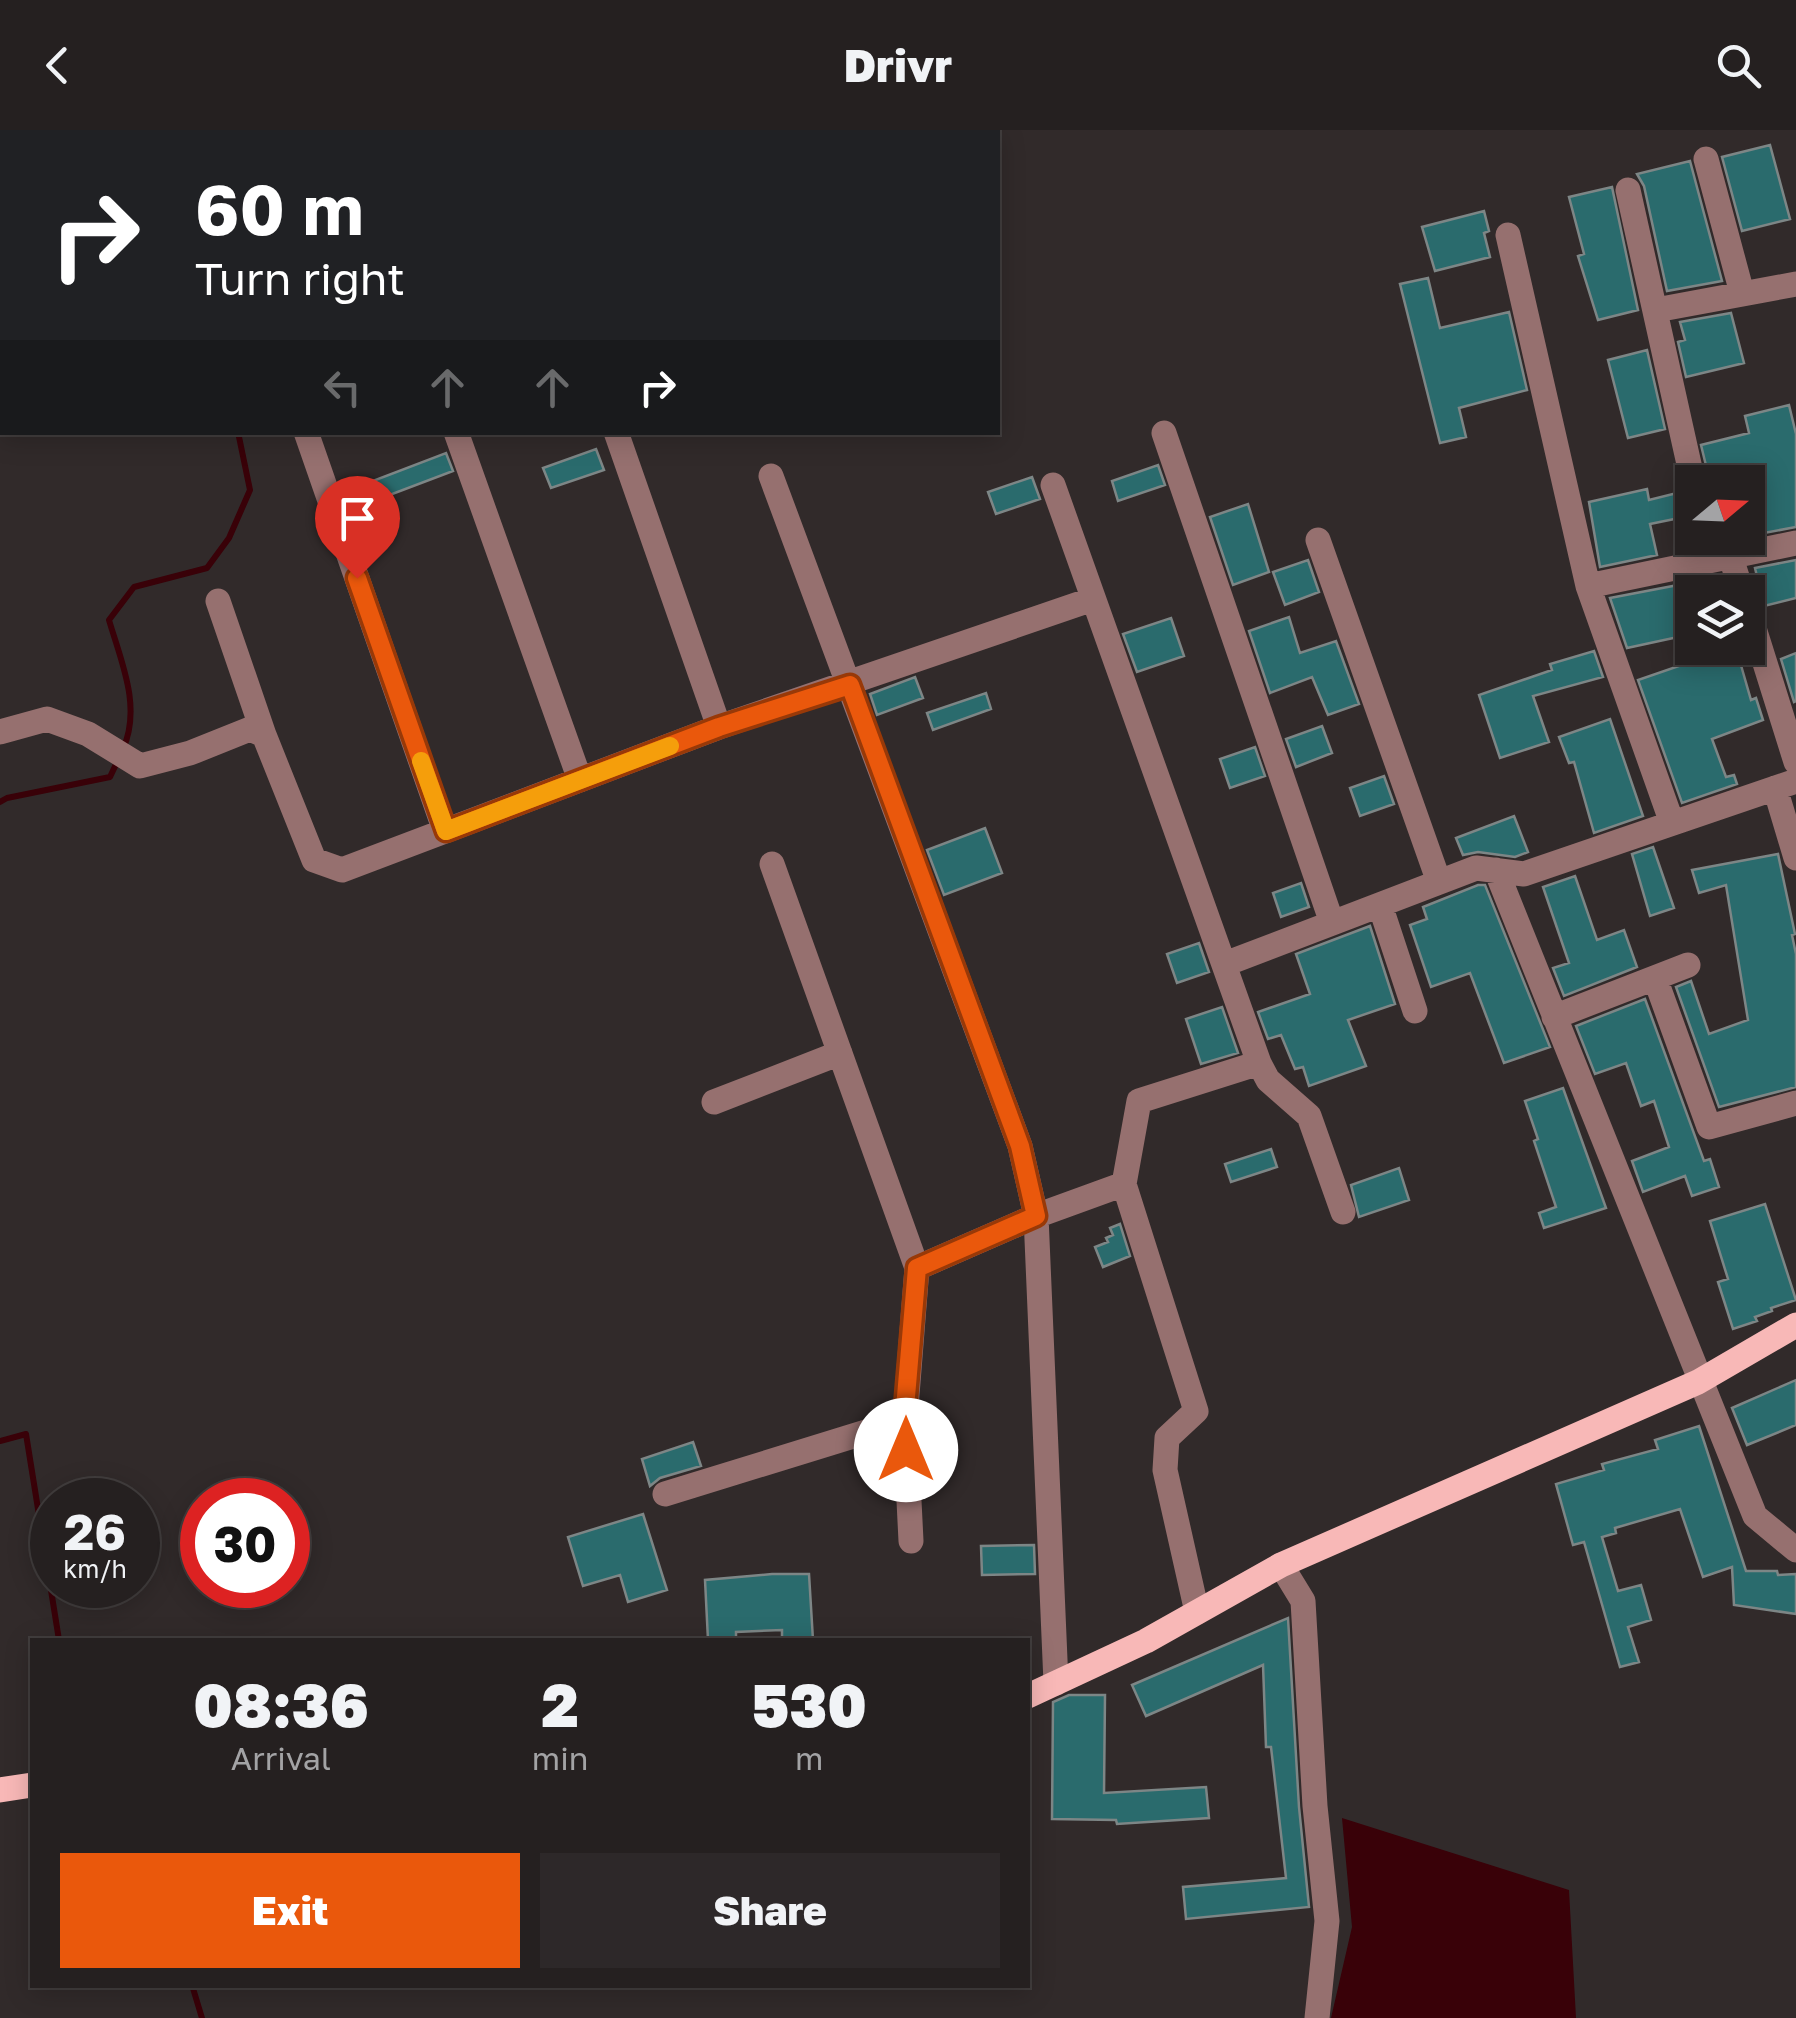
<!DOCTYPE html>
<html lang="en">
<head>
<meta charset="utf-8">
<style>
  body { margin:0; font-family:"Golos Text",sans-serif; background:#2d2829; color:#f1f3f6; height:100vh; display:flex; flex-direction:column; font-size:38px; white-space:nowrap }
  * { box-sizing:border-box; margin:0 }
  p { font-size:32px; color:#a3a3a5 }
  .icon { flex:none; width:55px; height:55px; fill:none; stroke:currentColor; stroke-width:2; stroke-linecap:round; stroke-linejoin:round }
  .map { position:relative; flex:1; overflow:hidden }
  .panel { position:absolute; left:30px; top:1508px; width:1000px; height:350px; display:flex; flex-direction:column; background:#252020; border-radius:0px; box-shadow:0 5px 25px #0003,0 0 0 2px #423e3e }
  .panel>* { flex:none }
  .top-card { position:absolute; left:0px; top:0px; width:1000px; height:305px; box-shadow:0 5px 25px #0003,0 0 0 2px #423e3e; background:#202124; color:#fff; overflow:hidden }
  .needle { width:65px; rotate:71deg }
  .buttons { position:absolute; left:1675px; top:335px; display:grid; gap:20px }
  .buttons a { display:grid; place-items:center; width:90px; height:90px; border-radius:0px; background:#252020; box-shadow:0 5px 25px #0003,0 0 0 2px #423e3e; font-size:50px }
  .speed { position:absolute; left:30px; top:1348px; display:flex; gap:20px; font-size:50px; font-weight:700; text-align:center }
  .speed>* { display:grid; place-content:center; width:130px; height:130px; border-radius:50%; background:#252020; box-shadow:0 5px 25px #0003,0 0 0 2px #423e3e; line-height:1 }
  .speed small { font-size:25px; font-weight:400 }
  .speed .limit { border:15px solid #d22; background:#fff; color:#111 }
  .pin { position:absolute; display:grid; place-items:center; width:85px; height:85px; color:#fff; margin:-102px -42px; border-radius:50% 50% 50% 0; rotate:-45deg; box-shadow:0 0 10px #0007 }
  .pin .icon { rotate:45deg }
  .me { position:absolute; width:110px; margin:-55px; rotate:0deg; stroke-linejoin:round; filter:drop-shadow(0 0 8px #0008) }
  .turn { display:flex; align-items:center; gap:35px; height:210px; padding:0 30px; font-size:45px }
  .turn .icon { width:130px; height:130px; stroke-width:2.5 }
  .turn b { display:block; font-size:70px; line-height:85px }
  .lanes { display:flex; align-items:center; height:95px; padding:0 30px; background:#0003; justify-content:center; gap:50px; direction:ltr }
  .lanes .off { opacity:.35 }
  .eta { display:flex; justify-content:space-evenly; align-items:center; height:170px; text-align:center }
  .eta b { font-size:60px; font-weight:800; line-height:70px }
  .primary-button { display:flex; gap:20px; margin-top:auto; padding:20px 30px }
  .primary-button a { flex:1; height:115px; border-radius:0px; background:#ea580c; color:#fff; font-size:40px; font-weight:800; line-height:115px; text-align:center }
  .primary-button a+a { background:#2d2829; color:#f1f3f6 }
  header { display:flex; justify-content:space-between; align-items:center; height:130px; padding:0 30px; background:#252020; font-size:45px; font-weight:800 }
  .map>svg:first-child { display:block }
  .water { fill:#390108 }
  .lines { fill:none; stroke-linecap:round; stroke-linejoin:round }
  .stream { stroke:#390108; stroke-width:6 }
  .building { fill:#2a6b6d; stroke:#7d8686; stroke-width:2.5 }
  .minor { stroke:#96706f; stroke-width:25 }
  .major { stroke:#f8b8b7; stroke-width:25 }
  .route-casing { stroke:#983908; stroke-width:25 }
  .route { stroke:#ea580c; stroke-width:18 }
  .slow { stroke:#f59e0b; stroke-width:18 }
</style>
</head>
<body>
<header><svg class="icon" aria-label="back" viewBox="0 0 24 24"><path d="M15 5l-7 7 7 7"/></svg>Drivr<svg class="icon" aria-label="search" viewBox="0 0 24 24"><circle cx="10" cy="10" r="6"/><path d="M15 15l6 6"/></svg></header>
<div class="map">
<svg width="1796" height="1888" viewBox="0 0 1796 1888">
  <rect width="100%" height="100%" fill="#312a2a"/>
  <path class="water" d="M1342,1688l227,72 7,128h-245l21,-91z"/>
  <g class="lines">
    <path class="stream" d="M720,0l6,2
      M520,2l6,-2
      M906,2l1,-2
      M123,619c19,-42 -2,-88 -14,-129l25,-33 73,-19 22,-30 21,-48 -12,-58
      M0,672l7,-4 103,-21 8,-17
      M0,1311l26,-7 33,206
      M192,1855l10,33"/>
  </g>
  <path class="building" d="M1770,15l20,74 -48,12 -20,-74z
    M1690,31l32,120 -55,10 -23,-105 -7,-12z
    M1612,57l26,123 -40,10 -20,-64 6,-2 -15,-57z
    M1484,81l5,20 -5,2 6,24 -55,14 -13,-44z
    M1428,148l12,50 69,-16 18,78 -68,18 7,29 -26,6 -40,-159z
    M1731,183l13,50 -58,14 -8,-35 7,-2 -5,-18z
    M1647,220l18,79 -37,9 -20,-78z
    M1789,275l7,29v93l-48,9v-54h-38l-9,-37 48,-12 -4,-17z
    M596,319l8,21 -53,18 -8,-20z
    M446,323l7,18 -103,39 -6,-18z
    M1158,335l7,20 -47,16 -6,-20z
    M1032,347l8,22 -44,15 -8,-22z
    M1647,359l2,11 32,-8 8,24 -39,8 7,31 -57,12 -11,-65z
    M1248,374l21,68 -36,13 -23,-68z
    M1308,430l11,32 -34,13 -12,-33z
    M1796,430v38l-32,8 -9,-38z
    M1720,447l5,15h-33v42l-65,14 -17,-50z
    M1289,487l11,36 36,-12 23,63 -31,11 -16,-38 -42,16 -21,-62z
    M1171,488l13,38 -47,16 -14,-38z
    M1731,518h5l15,52 5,-2 7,22 -51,19 14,38 8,-2 3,9 -55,19 -44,-123z
    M1594,521l9,26 -70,19 16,46 -49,16 -21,-63 73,-25 -2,-6z
    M1796,523v48l-2,1 -13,-43z
    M915,547l8,21 -46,17 -7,-21z
    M986,563l5,16 -58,21 -6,-17z
    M1610,589l33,97 -49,17 -20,-71 -5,1 -10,-26z
    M1322,596l10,27 -36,14 -10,-28z
    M1255,617l10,29 -35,12 -10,-29z
    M1384,646l10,28 -34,12 -10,-28z
    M1514,686l14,36 -13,5 -37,-5 -15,3 -7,-17z
    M985,698l17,45 -58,22 -17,-45z
    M1653,717l21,61 -24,8 -18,-62z
    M1778,724l17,80 -3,1 4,19v133l-77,20 -43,-120 15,-6 18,53 39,-14 -22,-135 -27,8 -7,-23z
    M1575,746l22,64 27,-10 13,37 -73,29 -11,-28 16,-5 -26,-76z
    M1301,753l8,24 -28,10 -8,-24z
    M1478,755h7l65,162 -46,16 -34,-90 -39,14 -21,-62 17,-6 -4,-12z
    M1370,796l25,78 -47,16 18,46 -57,20 -6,-19 -8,2 -14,-34 -13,4 -10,-27 52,-18 -14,-40z
    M1199,813l10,29 -32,11 -10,-29z
    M1645,869l59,162 6,-2 9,28 -27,9 -7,-20 -42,16 -11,-31 37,-14 -15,-46 -13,5 -15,-43 -31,11 -19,-48z
    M1222,877l16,46 -37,11 -15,-45z
    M1563,958l43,120 -62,20 -5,-15 17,-6 -22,-66 4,-2 -13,-38z
    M1271,1019l6,18 -46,15 -6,-18z
    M1399,1038l10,32 -50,17 -8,-32z
    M1765,1074l31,96 -25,8 1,3 -17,6 2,4 -24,8 -15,-47 10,-3 -18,-58z
    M1120,1094l10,32 -27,11 -8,-20 13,-5 -2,-4 7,-3 -3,-7z
    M1796,1250v45l-49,20 -15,-37z
    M1699,1296l47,145h31l1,4 18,-1v40l-62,-9 -2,-38 -29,10 -23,-68 -65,19 1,5 -14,4 16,54 23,-6 10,35 -23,7 11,35 -19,5 -36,-125 -11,3 -17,-61 48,-14 -2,-6 56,-15 -3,-9z
    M693,1312l8,24 -41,12 -10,8 -8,-27z
    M643,1384l24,76 -39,12 -8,-27 -37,11 -15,-49z
    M1034,1415l1,29 -53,1 -1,-29z
    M772,1444h37l4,66h-31v-10l-46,2v8h-28l-3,-60z
    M1288,1488l11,189 10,100 -123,12 -3,-32 103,-9 -15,-131h-5l-3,-82 -117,51 -14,-31z
    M1069,1565h36l-1,98 102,-6 3,31 -92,6 -1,-4 -64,-1 1,-117z"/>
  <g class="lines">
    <path class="minor" d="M60,0l1,2
      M194,0l1,2
      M322,0l1,2
      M451,0l1,2
      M1706,29l36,134
      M1628,60l65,292
      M1508,105l80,351 84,237
      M1656,180l140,-26
      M306,302l139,399
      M456,302l124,348
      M616,302l103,295
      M1164,303l168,490
      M771,346l249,670 16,70 20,467
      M1318,410l121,342
      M1731,428l11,34
      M1588,456l208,-43
      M218,471l46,134 50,125 28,10 377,-143 374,-128
      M1748,479l48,153
      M0,602l47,-13 41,15 52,32 50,-13 60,-24 14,6
      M1775,658l21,70
      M772,734l145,404 -12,152 6,121
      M1496,740l259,646 41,34
      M1380,775l35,106
      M1225,834l251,-96 48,6 272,-93
      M1655,848l54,149 87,-24
      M1554,887l134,-52
      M1259,933l9,17 41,36 34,96
      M714,972l126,-49
      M1124,1054l72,227 -29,27 -2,32 32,142
      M917,1138l119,-52 88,-32 15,-83 120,-38 -206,-578
      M665,1364l240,-74
      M1281,1435l22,36 12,205 12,115 -10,97"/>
    <path class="major" d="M1028,1566l118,-55 135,-76 417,-183 98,-57
      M0,1660l32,-5"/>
  </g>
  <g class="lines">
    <g class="route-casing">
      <path id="route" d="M357,448l89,253 273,-104 131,-42 170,461 16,70 -119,52 -13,152 2,30"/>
    </g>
    <use href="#route" class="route"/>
    <path class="slow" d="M421,631l25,70 224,-85"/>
  </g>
</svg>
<div class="buttons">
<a><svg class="needle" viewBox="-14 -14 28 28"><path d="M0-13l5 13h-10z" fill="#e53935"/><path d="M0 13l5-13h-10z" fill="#a3a3a5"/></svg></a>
<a><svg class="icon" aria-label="layers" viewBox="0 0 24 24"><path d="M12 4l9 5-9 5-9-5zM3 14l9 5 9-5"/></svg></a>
</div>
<div class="speed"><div>26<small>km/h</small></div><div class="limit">30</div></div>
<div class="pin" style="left:357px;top:448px;background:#d93025"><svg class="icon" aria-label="arrive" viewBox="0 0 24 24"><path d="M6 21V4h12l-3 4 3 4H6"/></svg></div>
<svg class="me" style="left:906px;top:1320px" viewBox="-20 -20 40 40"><circle r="19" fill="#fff"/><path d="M0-13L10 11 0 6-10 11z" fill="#ea580c"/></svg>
<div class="top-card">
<div class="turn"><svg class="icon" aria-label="right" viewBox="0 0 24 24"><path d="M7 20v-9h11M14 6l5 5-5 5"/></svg><div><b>60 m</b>Turn right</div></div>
<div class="lanes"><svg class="icon off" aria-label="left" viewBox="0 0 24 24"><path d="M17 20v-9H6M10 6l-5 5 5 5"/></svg><svg class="icon off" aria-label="ahead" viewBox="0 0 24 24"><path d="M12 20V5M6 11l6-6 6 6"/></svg><svg class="icon off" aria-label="ahead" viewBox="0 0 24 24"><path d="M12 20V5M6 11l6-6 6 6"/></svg><svg class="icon" aria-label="right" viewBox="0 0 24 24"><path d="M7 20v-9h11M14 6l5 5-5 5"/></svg></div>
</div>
<section class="panel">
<div class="eta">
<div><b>08:36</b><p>Arrival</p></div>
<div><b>2</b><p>min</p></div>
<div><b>530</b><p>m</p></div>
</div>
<div class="primary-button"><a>Exit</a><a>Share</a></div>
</section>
</div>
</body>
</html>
